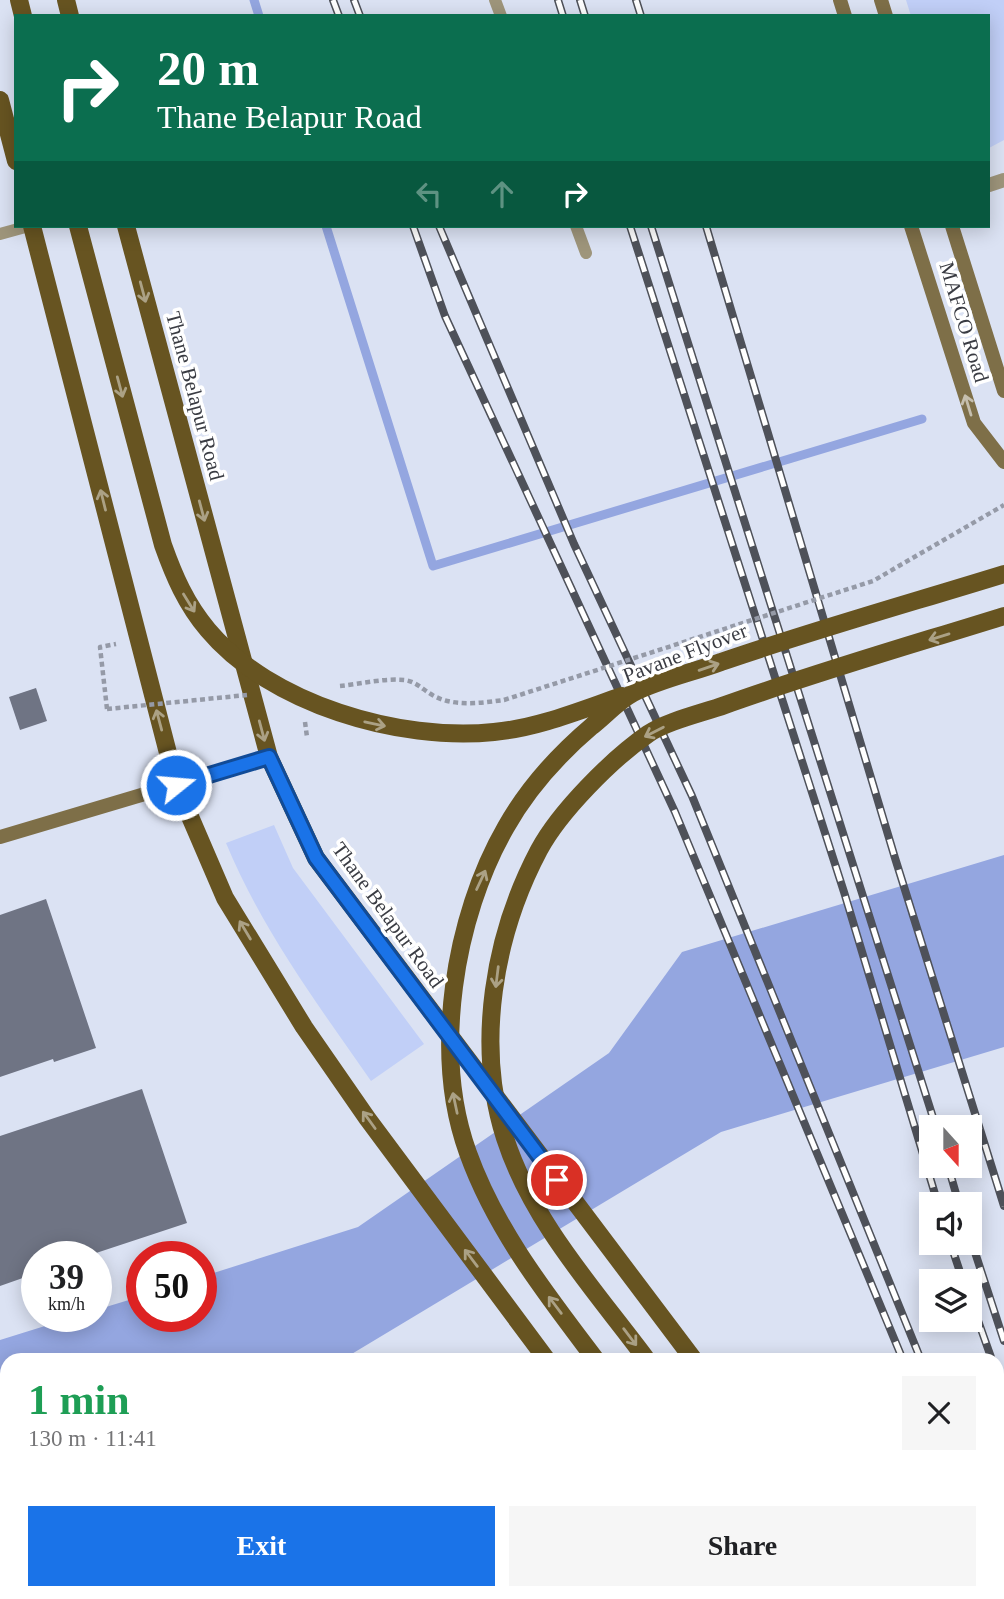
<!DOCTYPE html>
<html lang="en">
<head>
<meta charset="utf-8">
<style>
  body { margin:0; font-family:Georgia,serif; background:#f6f6f6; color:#202124; height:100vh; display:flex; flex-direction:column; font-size:26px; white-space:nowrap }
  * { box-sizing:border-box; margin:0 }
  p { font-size:23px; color:#757577 }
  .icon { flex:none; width:38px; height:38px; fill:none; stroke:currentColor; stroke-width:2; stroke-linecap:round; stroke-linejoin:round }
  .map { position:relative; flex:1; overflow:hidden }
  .side { position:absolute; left:0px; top:1353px; width:1004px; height:247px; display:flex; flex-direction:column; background:#fff; border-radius:21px 21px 0 0; box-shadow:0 4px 18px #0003 }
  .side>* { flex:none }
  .hud { position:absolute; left:14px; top:14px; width:976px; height:214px; border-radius:0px; box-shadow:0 4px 18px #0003; background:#0b6e4f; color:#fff; overflow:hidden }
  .needle { width:46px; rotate:159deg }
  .tools { position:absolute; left:919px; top:1115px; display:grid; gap:14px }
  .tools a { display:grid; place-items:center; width:63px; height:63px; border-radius:0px; background:#fff; box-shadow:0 4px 18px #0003; font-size:35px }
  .speed { position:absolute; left:21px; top:1241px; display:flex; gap:14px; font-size:35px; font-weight:700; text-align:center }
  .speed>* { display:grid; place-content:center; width:91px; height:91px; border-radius:50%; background:#fff; box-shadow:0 4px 18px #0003; line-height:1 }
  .speed small { font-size:18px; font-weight:400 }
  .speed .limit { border:10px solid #d22; background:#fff; color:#111 }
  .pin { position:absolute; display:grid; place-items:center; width:60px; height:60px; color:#fff; margin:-30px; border:4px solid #fff; border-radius:50%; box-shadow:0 2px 7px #0007 }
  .me { position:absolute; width:77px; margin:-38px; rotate:73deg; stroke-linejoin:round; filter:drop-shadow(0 0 5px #0008) }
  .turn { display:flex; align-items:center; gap:24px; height:147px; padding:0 28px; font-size:32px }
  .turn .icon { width:91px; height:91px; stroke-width:2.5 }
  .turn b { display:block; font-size:49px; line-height:60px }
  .lanes { display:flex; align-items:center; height:66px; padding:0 28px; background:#0003; justify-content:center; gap:35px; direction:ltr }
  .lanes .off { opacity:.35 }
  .round { display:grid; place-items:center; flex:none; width:74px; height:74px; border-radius:0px; background:#f6f6f6 }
  .summary { display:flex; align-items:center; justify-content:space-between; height:119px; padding:0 28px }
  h1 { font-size:42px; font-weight:700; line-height:52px; color:#1e9e55 }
  .primary-button { display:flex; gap:14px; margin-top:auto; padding:14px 28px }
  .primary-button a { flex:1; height:80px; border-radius:0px; background:#1a73e8; color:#fff; font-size:28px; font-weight:700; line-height:80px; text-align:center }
  .primary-button a+a { background:#f6f6f6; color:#202124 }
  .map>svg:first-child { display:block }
  .green { fill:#c1cff7 }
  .water { fill:#94a6e0 }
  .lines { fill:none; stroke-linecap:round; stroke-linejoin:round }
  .stream { stroke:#94a6e0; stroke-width:9 }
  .building { fill:#6f7484 }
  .path { stroke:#959aa7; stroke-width:4.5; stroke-dasharray:5 3.5; stroke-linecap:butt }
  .lane { stroke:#9e957b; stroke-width:12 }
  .street { stroke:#9e957b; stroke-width:14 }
  .secondary { stroke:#7e6f48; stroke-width:14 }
  .primary { stroke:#675421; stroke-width:18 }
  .rail-casing { stroke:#4e5159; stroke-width:8 }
  .rail { stroke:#fff; stroke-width:5; stroke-dasharray:16; stroke-linecap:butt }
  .path-bridge { stroke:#959aa7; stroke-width:4.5; stroke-dasharray:5 3.5; stroke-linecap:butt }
  .primary-bridge { stroke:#675421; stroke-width:18 }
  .oneway { stroke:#aba185 }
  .oneway2 { stroke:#c5bead }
  .route-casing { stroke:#114b97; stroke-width:18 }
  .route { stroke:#1a73e8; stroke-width:12 }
  .labels { text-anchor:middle; stroke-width:7; stroke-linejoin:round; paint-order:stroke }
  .street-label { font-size:21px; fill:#3a3c43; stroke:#fff }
</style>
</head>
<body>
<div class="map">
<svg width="1004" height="1599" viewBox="0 0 1004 1599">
  <rect width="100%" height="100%" fill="#dbe2f3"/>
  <path class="green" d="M906,0h98v140l-15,8v-132h-78z
    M274,825l19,43 131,176 -53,37c-53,-76 -110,-153 -145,-238z"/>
  <path class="water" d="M1004,855v192l-283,85 -371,223 -20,5h-323v77l-7,2v-99l77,-24h19v-6l46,-14v20h59v-39l157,-50 251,-174 73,-101z"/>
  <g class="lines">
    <path class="stream" d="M254,0l5,16
      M326,226l107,340 489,-147"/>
  </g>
  <path class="building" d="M36,688l11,33 -27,9 -11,-33z
    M46,899l50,149 -42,14 -1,-3 -53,18v-162z
    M142,1089l45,134 -100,33h-50v17l-37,13v-150z"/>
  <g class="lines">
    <path class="path" d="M107,709l-7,-62 16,-3
      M305,722l2,15"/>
    <path class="lane" d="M495,0l6,16
      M576,226l10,27
      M0,234l29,-8"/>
    <path class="street" d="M989,185l15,-5"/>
    <path class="secondary" d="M840,0l5,16
      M881,0l5,16
      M911,226l63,197 30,39
      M952,226l52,165
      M0,837l269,-80"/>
    <path class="primary" d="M19,0l4,16
      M66,0l4,16
      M0,100l16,61
      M32,226l144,558 49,114 79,129 63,91 180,242
      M126,226l143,531 47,101 378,502
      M722,1592l5,7
      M772,1592l5,7
      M823,1592l5,7
      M871,1592l5,7"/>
    <g class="rail-casing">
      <path id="rail" d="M333,0l6,16
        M354,0l6,16
        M558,0l5,16
        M580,0l5,16
        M636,0l5,16
        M413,226l32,90 230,496 228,548
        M439,226l135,318 118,252 229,564
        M630,226l214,666 94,312
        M651,226l285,901
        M706,226l189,632 109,348
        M948,1166l11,38
        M970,1237l34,104
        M950,1242l13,39
        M970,1298l22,62
        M998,1376l6,18
        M998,1542l6,16
        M998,1587l5,12"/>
    </g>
    <use href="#rail" class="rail"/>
    <path class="path-bridge" d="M340,686c20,-2 45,-8 65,-6 12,2 18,10 29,16 21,11 47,7 70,4l369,-119 131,-76
      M107,709l140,-14"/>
    <path class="primary-bridge" d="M78,226l85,319c11,31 23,59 45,85 62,74 192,112 286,102 44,-4 87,-22 128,-36
      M596,1360c-49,-65 -100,-129 -128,-207 -36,-99 -14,-236 38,-326 22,-39 53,-73 86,-101 13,-10 26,-25 41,-33 25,-13 61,-21 88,-31 93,-32 189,-59 283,-88
      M647,1360c-52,-70 -115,-138 -142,-222 -30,-94 -11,-203 34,-288 21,-39 73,-91 109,-116 19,-13 55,-21 77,-29 92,-33 186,-60 279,-89"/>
  </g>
  <defs><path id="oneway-shaft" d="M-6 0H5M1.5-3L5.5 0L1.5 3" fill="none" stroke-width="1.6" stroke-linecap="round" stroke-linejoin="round" transform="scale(1.75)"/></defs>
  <g class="oneway">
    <use href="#oneway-shaft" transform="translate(143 292) rotate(75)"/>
    <use href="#oneway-shaft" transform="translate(120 387) rotate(75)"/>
    <use href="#oneway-shaft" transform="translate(103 500) rotate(-104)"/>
    <use href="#oneway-shaft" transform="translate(202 511) rotate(75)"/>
    <use href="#oneway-shaft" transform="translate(189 603) rotate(58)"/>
    <use href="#oneway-shaft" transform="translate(939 637) rotate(163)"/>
    <use href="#oneway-shaft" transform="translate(709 667) rotate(-19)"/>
    <use href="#oneway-shaft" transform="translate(159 720) rotate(-105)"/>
    <use href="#oneway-shaft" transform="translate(375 724) rotate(12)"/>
    <use href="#oneway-shaft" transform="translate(262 731) rotate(75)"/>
    <use href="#oneway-shaft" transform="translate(654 732) rotate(153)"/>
    <use href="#oneway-shaft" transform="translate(481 880) rotate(-65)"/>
    <use href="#oneway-shaft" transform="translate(245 930) rotate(-121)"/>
    <use href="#oneway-shaft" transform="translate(497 977) rotate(97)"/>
    <use href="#oneway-shaft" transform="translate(455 1103) rotate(-102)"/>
    <use href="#oneway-shaft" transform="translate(369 1120) rotate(-126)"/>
    <use href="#oneway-shaft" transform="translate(471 1258) rotate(-127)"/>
    <use href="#oneway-shaft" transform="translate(555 1305) rotate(-127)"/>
    <use href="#oneway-shaft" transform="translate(630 1337) rotate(53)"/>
  </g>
  <use class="oneway2" href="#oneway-shaft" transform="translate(968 405) rotate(-107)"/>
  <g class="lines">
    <g class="route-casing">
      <path id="route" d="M176,785l93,-28 47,101 241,322"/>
    </g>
    <use href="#route" class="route"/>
  </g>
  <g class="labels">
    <g class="street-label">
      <text transform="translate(964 322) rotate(73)" y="7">MAFCO Road</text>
      <text transform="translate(195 396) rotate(75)" y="7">Thane Belapur Road</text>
      <text transform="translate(685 653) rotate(-21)" y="7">Pavane Flyover</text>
      <text transform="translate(388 915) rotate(54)" y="7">Thane Belapur Road</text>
    </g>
  </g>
</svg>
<div class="tools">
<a><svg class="needle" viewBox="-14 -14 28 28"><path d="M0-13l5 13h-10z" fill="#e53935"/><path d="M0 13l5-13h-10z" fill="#757577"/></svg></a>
<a><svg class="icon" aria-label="sound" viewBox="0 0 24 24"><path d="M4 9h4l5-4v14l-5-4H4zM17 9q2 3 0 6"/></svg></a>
<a><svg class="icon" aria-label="layers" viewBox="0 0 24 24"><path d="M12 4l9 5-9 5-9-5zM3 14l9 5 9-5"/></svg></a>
</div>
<div class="speed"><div>39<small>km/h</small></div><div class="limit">50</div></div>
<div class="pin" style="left:557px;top:1180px;background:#d93025"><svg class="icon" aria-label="arrive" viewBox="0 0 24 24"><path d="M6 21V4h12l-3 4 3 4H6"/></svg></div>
<svg class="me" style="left:176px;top:785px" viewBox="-20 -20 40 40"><circle r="17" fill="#1a73e8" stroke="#fff" stroke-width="3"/><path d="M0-11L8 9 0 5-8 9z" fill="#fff"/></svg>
<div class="hud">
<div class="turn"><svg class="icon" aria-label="right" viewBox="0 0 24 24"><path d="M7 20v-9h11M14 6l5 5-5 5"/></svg><div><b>20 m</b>Thane Belapur Road</div></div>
<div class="lanes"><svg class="icon off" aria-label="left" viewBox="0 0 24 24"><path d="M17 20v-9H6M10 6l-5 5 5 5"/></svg><svg class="icon off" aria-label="ahead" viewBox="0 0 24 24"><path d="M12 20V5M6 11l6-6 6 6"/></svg><svg class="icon" aria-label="right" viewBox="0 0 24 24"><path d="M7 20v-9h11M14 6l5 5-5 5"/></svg></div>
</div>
<section class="side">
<div class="summary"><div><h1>1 min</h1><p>130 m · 11:41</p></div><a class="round"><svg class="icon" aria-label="close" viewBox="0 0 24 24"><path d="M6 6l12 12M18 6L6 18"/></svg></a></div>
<div class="primary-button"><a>Exit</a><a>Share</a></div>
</section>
</div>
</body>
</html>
